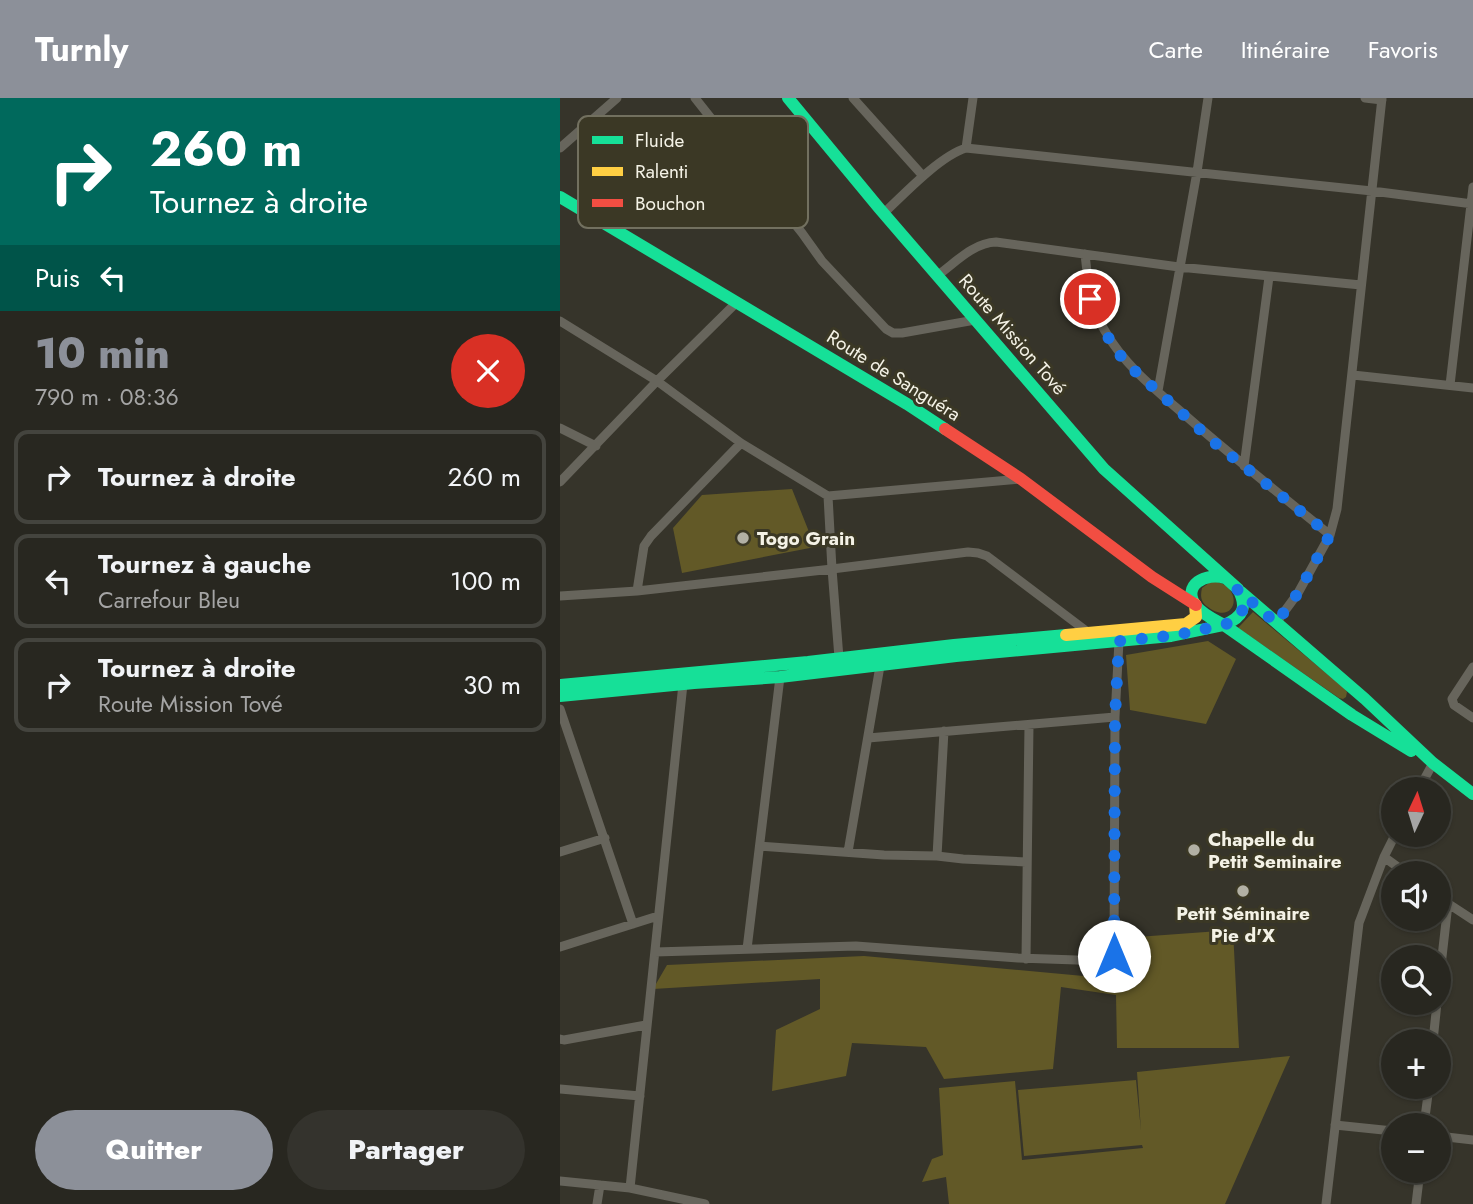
<!DOCTYPE html>
<html lang="fr">
<head>
<meta charset="utf-8">
<style>
  body { margin:0; font-family:Jost,sans-serif; background:#34332d; color:#f1f3f6; height:100vh; display:flex; flex-direction:column; font-size:26px; white-space:nowrap }
  * { box-sizing:border-box; margin:0 }
  p { font-size:23px; color:#a5a5a5 }
  .icon { flex:none; width:38px; height:38px; fill:none; stroke:currentColor; stroke-width:2; stroke-linecap:round; stroke-linejoin:round }
  .map { position:relative; flex:1; overflow:hidden }
  .drawer { display:flex; flex-direction:column; background:#282720; width:560px }
  .drawer>* { flex:none }
  .hud { background:#00695c; color:#fff; overflow:hidden }
  .needle { width:46px; rotate:4deg }
  .buttons { position:absolute; left:821px; top:679px; display:grid; gap:14px }
  .buttons a { display:grid; place-items:center; width:70px; height:70px; border-radius:50%; background:#282720; box-shadow:0 2px 5px #0004,0 0 0 2px #44443e; font-size:35px }
  .pin { position:absolute; display:grid; place-items:center; width:60px; height:60px; color:#fff; margin:-30px; border:4px solid #fff; border-radius:50%; box-shadow:0 2px 7px #0007 }
  .me { position:absolute; width:77px; margin:-38px; rotate:0deg; stroke-linejoin:round; filter:drop-shadow(0 0 5px #0008) }
  .turn { display:flex; align-items:center; gap:24px; height:147px; padding:0 35px; font-size:32px }
  .turn .icon { width:91px; height:91px; stroke-width:2.5 }
  .turn b { display:block; font-size:49px; line-height:60px }
  .then { display:flex; align-items:center; height:66px; padding:0 35px; background:#0003; gap:14px; font-size:26px }
  .round { display:grid; place-items:center; flex:none; width:74px; height:74px; border-radius:37px; background:#34332d }
  .overview { display:flex; align-items:center; justify-content:space-between; height:119px; padding:0 35px }
  h1 { font-size:42px; font-weight:800; line-height:52px; color:#8c9099 }
  .action { display:flex; gap:14px; margin-top:auto; padding:14px 35px }
  .action a { flex:1; height:80px; border-radius:42px; background:#8c9099; color:#fff; font-size:28px; font-weight:800; line-height:80px; text-align:center }
  .action a+a { background:#34332d; color:#f1f3f6 }
  ul { padding:0; list-style:none }
  li { display:flex; align-items:center; gap:21px; height:94px; margin:0 14px 10px; padding:0 21px; border:4px solid #44443e; border-radius:14px }
  li div { flex:1 }
  li b { display:block; font-size:26px }
  li em { font-style:normal }
  header { display:flex; align-items:center; gap:42px; box-sizing:border-box; height:98px; padding:0 35px; background:#8c9099; color:#fff }
  header strong { font-size:33px }
  nav { display:flex; gap:38px; margin-inline-start:auto; font-size:24px }
  main { display:flex; flex:1; min-height:0 }
  .map>svg:first-child { display:block }
  .green { fill:#625927 }
  .lines { fill:none; stroke-linecap:round; stroke-linejoin:round }
  .street { stroke:#67655c; stroke-width:9 }
  .fast { stroke:#16e098; stroke-width:12 }
  .slow { stroke:#ffcf43; stroke-width:12 }
  .jam { stroke:#f24e42; stroke-width:12 }
  .route { stroke:#1a73e8; stroke-width:12; stroke-dasharray:0 21.6 }
  .poi-dot { fill:#b2b0a4; stroke:#3b3825; stroke-width:2.5 }
  .labels { text-anchor:middle; stroke-width:6; stroke-linejoin:round; paint-order:stroke }
  .street-label { font-size:19px; fill:#f4f2e6; stroke:#3b3825 }
  .poi-label { font-size:19px; font-weight:bold; fill:#f4f2e6; stroke:#3b3825; text-anchor:start }
  .key { fill:#3b3825; stroke:#72705f; stroke-width:2 }
  .key-label { font-size:19px; fill:#f4f2e6 }
</style>
</head>
<body>
<header>
<strong>Turnly</strong>
<nav><a>Carte</a><a>Itinéraire</a><a>Favoris</a></nav>
</header>
<main>
<section class="drawer">
<div class="hud">
<div class="turn"><svg class="icon" aria-label="right" viewBox="0 0 24 24"><path d="M7 20v-9h11M14 6l5 5-5 5"/></svg><div><b>260 m</b>Tournez à droite</div></div>
<div class="then">Puis<svg class="icon" aria-label="left" viewBox="0 0 24 24"><path d="M17 20v-9H6M10 6l-5 5 5 5"/></svg></div>
</div>
<div class="overview"><div><h1>10 min</h1><p>790 m · 08:36</p></div><a class="round" style="background:#d93025;color:#fff"><svg class="icon" aria-label="close" viewBox="0 0 24 24"><path d="M6 6l12 12M18 6L6 18"/></svg></a></div>
<ul>
<li><svg class="icon" aria-label="right" viewBox="0 0 24 24"><path d="M7 20v-9h11M14 6l5 5-5 5"/></svg><div><b>Tournez à droite</b></div><em>260 m</em></li>
<li><svg class="icon" aria-label="left" viewBox="0 0 24 24"><path d="M17 20v-9H6M10 6l-5 5 5 5"/></svg><div><b>Tournez à gauche</b><p>Carrefour Bleu</p></div><em>100 m</em></li>
<li><svg class="icon" aria-label="right" viewBox="0 0 24 24"><path d="M7 20v-9h11M14 6l5 5-5 5"/></svg><div><b>Tournez à droite</b><p>Route Mission Tové</p></div><em>30 m</em></li>
</ul>
<div class="action"><a>Quitter</a><a>Partager</a></div>
</section>
<div class="map">
<svg width="913" height="1106" viewBox="0 0 913 1106">
  <rect width="100%" height="100%" fill="#36342a"/>
  <path class="green" d="M232,391l23,58 -133,26 -9,-45 29,-33z
    M653,483c33,5 23,47 -5,26 -7,-5 -8,-10 -6,-19l7,-5z
    M693,514l92,77 2,3 -1,5 -3,2 -4,-1 -101,-70z
    M648,543l28,18 -30,65 -76,-14 -4,-55z
    M673,832l6,118h-122l-1,-53 -55,-8 -8,82 -109,10 -18,-32 -74,-4 -6,33 -74,15 4,-61 44,-21v-30l-167,10 14,-24 197,-9 252,23 21,-42z
    M730,958l-65,148h-276l-3,-27 -24,5 10,-23 11,-4 -4,-67 76,-7 7,79 121,-12 -1,-3 -118,11 -6,-66 118,-10 5,51 -4,-59z"/>
  <g class="lines">
    <path class="street" d="M135,0l107,135 20,28 64,68 7,4h9l73,-13
      M293,0l70,78
      M805,0l17,2
      M0,50l57,-50
      M406,50l7,-50
      M324,115c20,-19 56,-57 82,-65l406,43 101,13
      M57,132l30,-62 13,-13 53,-34
      M525,156c3,28 5,53 20,77 20,35 51,59 81,85 47,41 96,80 144,119
      M378,177c18,-13 35,-32 58,-33l183,25 182,18
      M0,223l97,60 84,62 87,53 193,-17
      M793,277l120,13
      M890,287l23,-198
      M598,293l39,-219 11,-74
      M0,330l36,18
      M684,368l25,-189
      M0,384l97,-101 79,-78
      M268,398l4,73 136,-17 10,1 9,3 102,77
      M77,493l7,-45 7,-10 90,-93
      M0,498l77,-5 195,-22 7,89
      M716,525l22,-30 32,-58 7,-26 45,-411
      M913,569l-21,32 2,6 19,13
      M0,611l73,215
      M308,640l247,-21
      M859,691l14,-26
      M200,748l124,9 53,1 26,3 63,3
      M0,754l45,-14
      M288,754l32,-186
      M377,758l7,-125
      M824,759l22,16
      M878,799l35,23
      M0,849l98,-31
      M187,851l33,-272
      M95,854l201,-6 162,12 88,3 6,-2 2,-3 1,-239 4,-76
      M466,861l3,-234
      M878,894l10,-88
      M0,941l4,1 82,-15
      M873,943l4,-38
      M0,991l80,7
      M775,1027l58,6
      M864,1027l5,-38
      M878,1038l35,4
      M0,1083l70,7 75,16
      M70,1090l53,-504
      M37,1106l3,-19
      M766,1106l33,-281 25,-66 11,-22
      M856,1106l4,-33"/>
    <path class="fast" d="M228,0l91,110 225,261 134,120c10,19 5,28 -14,36 -9,-5 -21,-10 -28,-19 -15,-21 10,-34 29,-28
      M0,99l347,207 38,25
      M681,494l124,107 68,64 40,31
      M664,527l128,90 59,36
      M0,587l248,-23 146,-17 112,-10
      M0,598l134,-13 86,-6 176,-21 215,-20 53,-11"/>
    <path class="slow" d="M506,537l120,-11 10,-7 -1,-13"/>
    <path class="jam" d="M385,331l76,50 131,98 44,28"/>
  </g>
  <g class="lines">
    <path class="route" d="M530,201l13,30 15,24 17,18 80,72 115,92 -32,58 -22,30 -39,-34c6,9 9,22 0,30 -5,4 -14,6 -21,7 -32,9 -64,12 -97,15l-4,76 -1,239"/>
  </g>
  <g class="poi-dot">
    <circle cx="183" cy="440" r="7"/>
    <circle cx="634" cy="752" r="7"/>
    <circle cx="683" cy="793" r="7"/>
  </g>
  <g class="labels">
    <g class="street-label">
      <text transform="translate(453 236) rotate(49)" y="7">Route Mission Tové</text>
      <text transform="translate(334 277) rotate(32)" y="7">Route de Sanguéra</text>
    </g>
    <g class="poi-label">
      <text x="197" y="447">Togo Grain</text>
      <text x="648" y="748">Chapelle du<tspan x="648" dy="22">Petit Seminaire</tspan></text>
      <text x="683" y="822" text-anchor="middle">Petit Séminaire<tspan x="683" dy="22">Pie d'X</tspan></text>
    </g>
  </g>
  <rect x="18" y="18" width="230" height="112" rx="10" class="key"/>
  <rect x="32" y="38" width="31" height="8" fill="#16e098"/>
  <rect x="32" y="69" width="31" height="9" fill="#ffcf43"/>
  <rect x="32" y="101" width="31" height="8" fill="#f24e42"/>
  <g class="key-label">
    <text x="75" y="49">Fluide</text>
    <text x="75" y="80">Ralenti</text>
    <text x="75" y="112">Bouchon</text>
  </g>
</svg>
<div class="buttons">
<a><svg class="needle" viewBox="-14 -14 28 28"><path d="M0-13l5 13h-10z" fill="#e53935"/><path d="M0 13l5-13h-10z" fill="#a5a5a5"/></svg></a>
<a><svg class="icon" aria-label="sound" viewBox="0 0 24 24"><path d="M4 9h4l5-4v14l-5-4H4zM17 9q2 3 0 6"/></svg></a>
<a><svg class="icon" aria-label="search" viewBox="0 0 24 24"><circle cx="10" cy="10" r="6"/><path d="M15 15l6 6"/></svg></a>
<a>+</a>
<a>−</a>
</div>
<div class="pin" style="left:530px;top:201px;background:#d93025"><svg class="icon" aria-label="arrive" viewBox="0 0 24 24"><path d="M6 21V4h12l-3 4 3 4H6"/></svg></div>
<svg class="me" style="left:554px;top:858px" viewBox="-20 -20 40 40"><circle r="19" fill="#fff"/><path d="M0-13L10 11 0 6-10 11z" fill="#1a73e8"/></svg>
</div>
</main>
</body>
</html>
